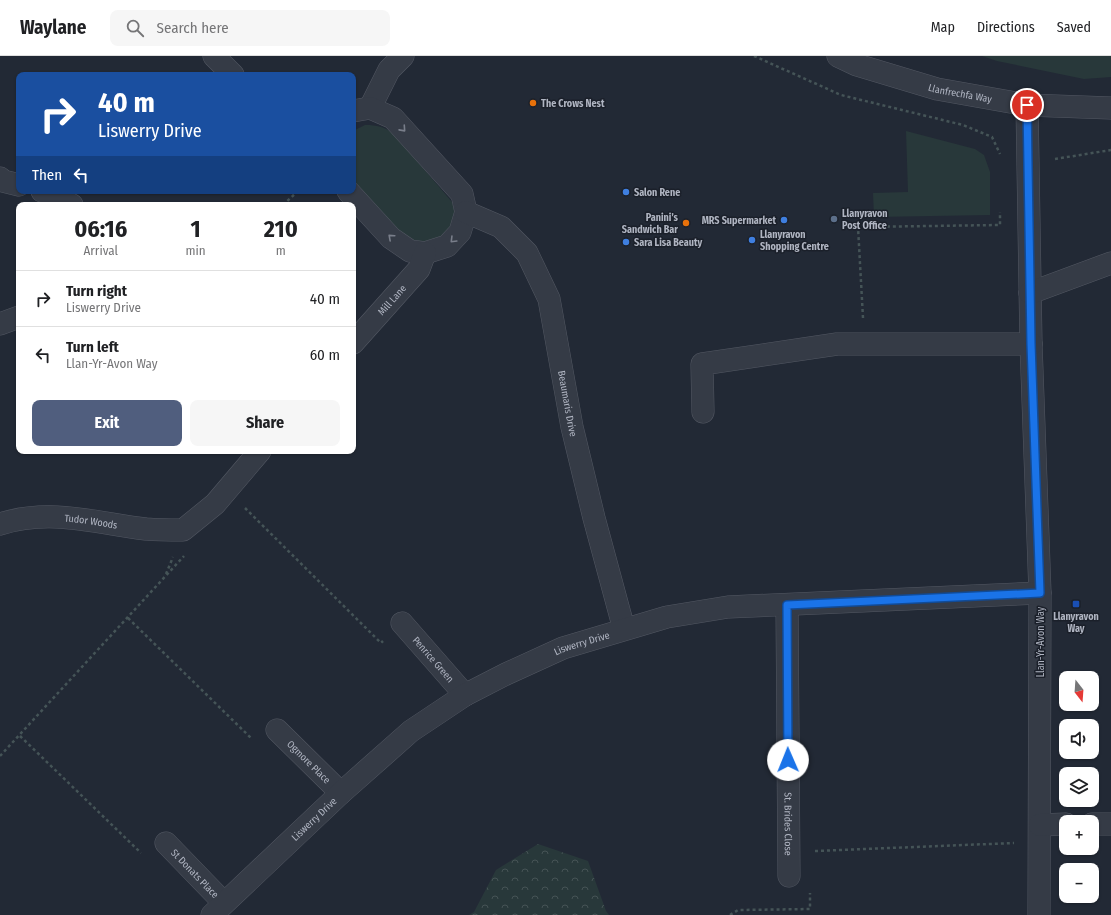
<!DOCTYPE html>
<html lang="en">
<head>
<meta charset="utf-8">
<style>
  body { margin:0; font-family:"Fira Sans Condensed",sans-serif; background:#f6f6f6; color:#202124; height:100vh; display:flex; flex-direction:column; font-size:15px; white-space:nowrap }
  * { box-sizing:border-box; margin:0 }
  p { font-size:13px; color:#757577 }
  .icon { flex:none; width:22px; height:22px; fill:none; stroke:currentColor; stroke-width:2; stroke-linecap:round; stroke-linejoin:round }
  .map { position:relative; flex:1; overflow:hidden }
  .drawer { position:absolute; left:16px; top:146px; width:340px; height:252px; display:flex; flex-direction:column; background:#fff; border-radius:8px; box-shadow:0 1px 3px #0004 }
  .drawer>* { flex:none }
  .hud { position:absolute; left:16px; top:16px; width:340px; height:122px; border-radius:8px; box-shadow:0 1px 3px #0004; background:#1a4fa0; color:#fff; overflow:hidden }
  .needle { width:26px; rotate:163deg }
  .tools { position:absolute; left:1059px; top:615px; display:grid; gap:8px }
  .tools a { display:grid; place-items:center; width:40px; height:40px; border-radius:8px; background:#fff; box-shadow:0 1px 3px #0004; font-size:20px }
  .pin { position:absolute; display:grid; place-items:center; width:34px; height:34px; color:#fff; margin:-17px; border:2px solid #fff; border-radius:50%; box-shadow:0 1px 4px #0007 }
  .me { position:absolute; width:44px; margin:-22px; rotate:359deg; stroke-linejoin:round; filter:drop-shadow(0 0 3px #0008) }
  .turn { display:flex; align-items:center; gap:14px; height:84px; padding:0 16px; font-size:18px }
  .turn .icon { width:52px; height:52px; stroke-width:2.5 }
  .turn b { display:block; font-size:28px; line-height:34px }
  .then { display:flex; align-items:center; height:38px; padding:0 16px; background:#0003; gap:8px; font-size:15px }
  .eta { display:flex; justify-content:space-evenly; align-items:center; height:68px; text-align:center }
  .eta b { font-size:24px; font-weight:700; line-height:28px }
  .button { display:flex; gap:8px; margin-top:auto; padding:8px 16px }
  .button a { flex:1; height:46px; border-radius:8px; background:#505e7e; color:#fff; font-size:16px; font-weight:700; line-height:46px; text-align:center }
  .button a+a { background:#f6f6f6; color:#202124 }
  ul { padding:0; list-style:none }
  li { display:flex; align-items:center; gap:12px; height:56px; padding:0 16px; border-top:1px solid #e0e0e0 }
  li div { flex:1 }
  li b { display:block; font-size:15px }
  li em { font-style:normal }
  header { display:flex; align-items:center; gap:24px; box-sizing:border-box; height:56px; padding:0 20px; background:#fff; border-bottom:1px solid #e0e0e0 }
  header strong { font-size:19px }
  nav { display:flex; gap:22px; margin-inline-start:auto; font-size:14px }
  .search { width:280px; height:36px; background:#f6f6f6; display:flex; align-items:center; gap:10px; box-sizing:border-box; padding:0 14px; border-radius:8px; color:#757577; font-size:15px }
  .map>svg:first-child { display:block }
  .green { fill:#28383a }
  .forest { fill:url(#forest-crowns) }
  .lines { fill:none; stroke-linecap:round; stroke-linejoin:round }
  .minor-casing { stroke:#535863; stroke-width:23 }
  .path { stroke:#455457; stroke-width:2.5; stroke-dasharray:3 3; stroke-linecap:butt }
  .minor { stroke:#353b46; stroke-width:22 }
  .oneway { stroke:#797e8a }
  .route-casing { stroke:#114b97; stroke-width:10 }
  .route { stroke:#1a73e8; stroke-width:7 }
  .food-dot { fill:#e8710a; stroke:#1b202a; stroke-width:1.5 }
  .shop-dot { fill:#3f7fe0; stroke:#1b202a; stroke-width:1.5 }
  .service-dot { fill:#5c6f8a; stroke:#1b202a; stroke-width:1.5 }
  .transit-dot { fill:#1a4fb4; stroke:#1b202a; stroke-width:1.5 }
  .labels { text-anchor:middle; stroke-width:3; stroke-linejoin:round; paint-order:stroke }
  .street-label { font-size:10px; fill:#b0b5c2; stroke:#1b202a }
  .poi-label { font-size:10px; font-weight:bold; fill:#b0b5c2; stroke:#1b202a; text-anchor:start }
</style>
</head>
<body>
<header>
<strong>Waylane</strong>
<div class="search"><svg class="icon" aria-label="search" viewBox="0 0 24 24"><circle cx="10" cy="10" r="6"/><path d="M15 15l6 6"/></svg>Search here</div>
<nav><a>Map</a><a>Directions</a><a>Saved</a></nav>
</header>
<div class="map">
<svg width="1111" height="859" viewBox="0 0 1111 859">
  <defs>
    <pattern id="forest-crowns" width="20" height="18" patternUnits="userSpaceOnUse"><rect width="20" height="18" fill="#28383a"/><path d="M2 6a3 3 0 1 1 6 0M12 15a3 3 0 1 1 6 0" fill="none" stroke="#455355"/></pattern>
  </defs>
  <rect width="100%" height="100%" fill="#222935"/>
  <path class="green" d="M982,0h129v21l-27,2 -87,-18z
    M365,69c12,0 19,2 28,8l59,69 3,10 -1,10 -19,22 -29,-5 -53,-59v-49z
    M906,75l69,18 9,6 6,17v43l-116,2 -1,-24 35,-1z"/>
  <path class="forest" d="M538,788l50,17 18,50 3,4h-140l5,-3 22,-42z"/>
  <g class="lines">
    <g class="minor-casing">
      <g id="minor">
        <path d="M214,0l19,19"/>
        <path id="s1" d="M838,0l19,9 80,24 90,16 84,3"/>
        <path d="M1027,49l4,239 9,249 -1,322"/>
        <path d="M370,52l19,-38 14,-14"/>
        <path d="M0,122l3,3 16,4"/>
        <path d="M42,135l9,2 21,12"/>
        <path d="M348,135l43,47 19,13 15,2 22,-7 13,-14 6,-20 -4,-18 -69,-76 -23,-10 -17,3"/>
        <path id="s2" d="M466,156l35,15 26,26 22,46 23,128 22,91 30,111"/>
        <path d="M1030,237l81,-30"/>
        <path d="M0,268l19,-7"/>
        <path id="s3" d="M353,287l66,-74 6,-16"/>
        <path d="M703,356l-1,-48 135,-20h194"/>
        <path id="s4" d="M0,468c51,-16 96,-1 146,5 13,1 25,1 37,1l32,-26 45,-53"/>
        <path id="s5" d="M787,549l2,271"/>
        <path id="s6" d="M402,567l63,72"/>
        <path id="s7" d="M277,674l64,63"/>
        <path d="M1092,768h19"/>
        <path d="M1040,769l26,-1"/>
        <path id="s8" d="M166,787l58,60"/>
        <path id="s9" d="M212,859l129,-122 70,-62 54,-36 41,-21 57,-26 104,-31 61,-10 312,-14"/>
      </g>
    </g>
    <path class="path" d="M754,0l87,39 122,30 29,12 8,17
      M1055,103l56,-9
      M283,149l15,-14
      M863,262l-5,-91 142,-2v-13
      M245,452l136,135 2,-2
      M166,518l7,-17
      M128,562l123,120
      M20,680l121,117
      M0,700l184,-200
      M815,795l199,-8
      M730,859l8,-5 72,-1v-16"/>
    <use href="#minor" class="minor"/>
  </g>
  <defs><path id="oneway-chevron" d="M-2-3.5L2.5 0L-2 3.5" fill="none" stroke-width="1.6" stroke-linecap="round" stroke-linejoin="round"/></defs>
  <g class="oneway">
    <use href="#oneway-chevron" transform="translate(403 73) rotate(48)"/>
    <use href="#oneway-chevron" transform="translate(391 181) rotate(-138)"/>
    <use href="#oneway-chevron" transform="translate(453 184) rotate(135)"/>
  </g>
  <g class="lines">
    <g class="route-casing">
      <path id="route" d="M788,704l-1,-155 253,-12 -9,-249 -4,-239"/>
    </g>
    <use href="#route" class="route"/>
  </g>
  <g class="food-dot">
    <circle cx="533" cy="47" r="4"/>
    <circle cx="686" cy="167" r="4"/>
  </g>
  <g class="shop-dot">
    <circle cx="626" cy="136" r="4"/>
    <circle cx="784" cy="164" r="4"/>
    <circle cx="752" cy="184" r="4"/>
    <circle cx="626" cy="186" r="4"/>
  </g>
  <circle class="service-dot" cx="834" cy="163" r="4"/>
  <rect class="transit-dot" x="1072" y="544" width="8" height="8" rx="2"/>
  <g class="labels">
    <g class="street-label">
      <text dy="4" stroke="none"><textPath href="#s1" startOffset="128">Llanfrechfa Way</textPath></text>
      <text dy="4" stroke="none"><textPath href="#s3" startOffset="58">Mill Lane</textPath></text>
      <text dy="4" stroke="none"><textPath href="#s2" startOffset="232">Beaumaris Drive</textPath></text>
      <text dy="4" stroke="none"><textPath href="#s4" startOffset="92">Tudor Woods</textPath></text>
      <text transform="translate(1040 586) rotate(-90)" y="4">Llan-Yr-Avon Way</text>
      <text dy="4" stroke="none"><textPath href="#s9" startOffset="464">Liswerry Drive</textPath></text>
      <text dy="4" stroke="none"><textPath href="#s6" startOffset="48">Penrice Green</textPath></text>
      <text dy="4" stroke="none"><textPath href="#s7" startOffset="45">Ogmore Place</textPath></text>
      <text dy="4" stroke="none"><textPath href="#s9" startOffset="140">Liswerry Drive</textPath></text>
      <text dy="4" stroke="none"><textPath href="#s5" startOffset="219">St. Brides Close</textPath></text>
      <text dy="4" stroke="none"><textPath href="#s8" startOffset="42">St Donats Place</textPath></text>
    </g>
    <g class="poi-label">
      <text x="541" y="51">The Crows Nest</text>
      <text x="634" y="140">Salon Rene</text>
      <text x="842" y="161">Llanyravon<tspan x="842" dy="12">Post Office</tspan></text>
      <text x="678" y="165" text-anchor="end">Panini’s<tspan x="678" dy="12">Sandwich Bar</tspan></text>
      <text x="776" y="168" text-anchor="end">MRS Supermarket</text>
      <text x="760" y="182">Llanyravon<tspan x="760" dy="12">Shopping Centre</tspan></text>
      <text x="634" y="190">Sara Lisa Beauty</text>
      <text x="1076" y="564" text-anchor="middle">Llanyravon<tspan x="1076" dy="12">Way</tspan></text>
    </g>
  </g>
</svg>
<div class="tools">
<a><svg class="needle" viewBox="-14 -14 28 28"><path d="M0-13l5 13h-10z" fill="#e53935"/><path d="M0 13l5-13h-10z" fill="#757577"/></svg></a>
<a><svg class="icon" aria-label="sound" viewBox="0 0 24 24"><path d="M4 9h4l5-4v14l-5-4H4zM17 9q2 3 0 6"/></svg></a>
<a><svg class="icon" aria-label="layers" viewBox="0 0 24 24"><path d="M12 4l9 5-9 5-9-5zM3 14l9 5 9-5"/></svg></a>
<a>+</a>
<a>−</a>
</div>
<div class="pin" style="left:1027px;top:49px;background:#d93025"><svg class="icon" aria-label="arrive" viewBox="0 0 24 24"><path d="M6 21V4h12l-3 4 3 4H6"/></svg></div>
<svg class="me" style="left:788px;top:704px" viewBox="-20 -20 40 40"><circle r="19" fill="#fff"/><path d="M0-13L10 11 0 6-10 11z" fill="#1a73e8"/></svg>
<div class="hud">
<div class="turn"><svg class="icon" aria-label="right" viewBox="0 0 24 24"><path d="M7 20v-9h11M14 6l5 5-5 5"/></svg><div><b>40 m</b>Liswerry Drive</div></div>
<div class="then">Then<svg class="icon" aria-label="left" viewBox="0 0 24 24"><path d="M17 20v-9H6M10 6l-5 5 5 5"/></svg></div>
</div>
<section class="drawer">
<div class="eta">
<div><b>06:16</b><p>Arrival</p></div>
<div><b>1</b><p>min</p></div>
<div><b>210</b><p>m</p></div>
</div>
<ul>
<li><svg class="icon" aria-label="right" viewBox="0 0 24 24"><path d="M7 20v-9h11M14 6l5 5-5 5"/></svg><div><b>Turn right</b><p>Liswerry Drive</p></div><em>40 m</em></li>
<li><svg class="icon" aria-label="left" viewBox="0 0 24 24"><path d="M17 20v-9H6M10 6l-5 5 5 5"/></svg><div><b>Turn left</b><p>Llan-Yr-Avon Way</p></div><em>60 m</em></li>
</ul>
<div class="button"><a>Exit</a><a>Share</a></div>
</section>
</div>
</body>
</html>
